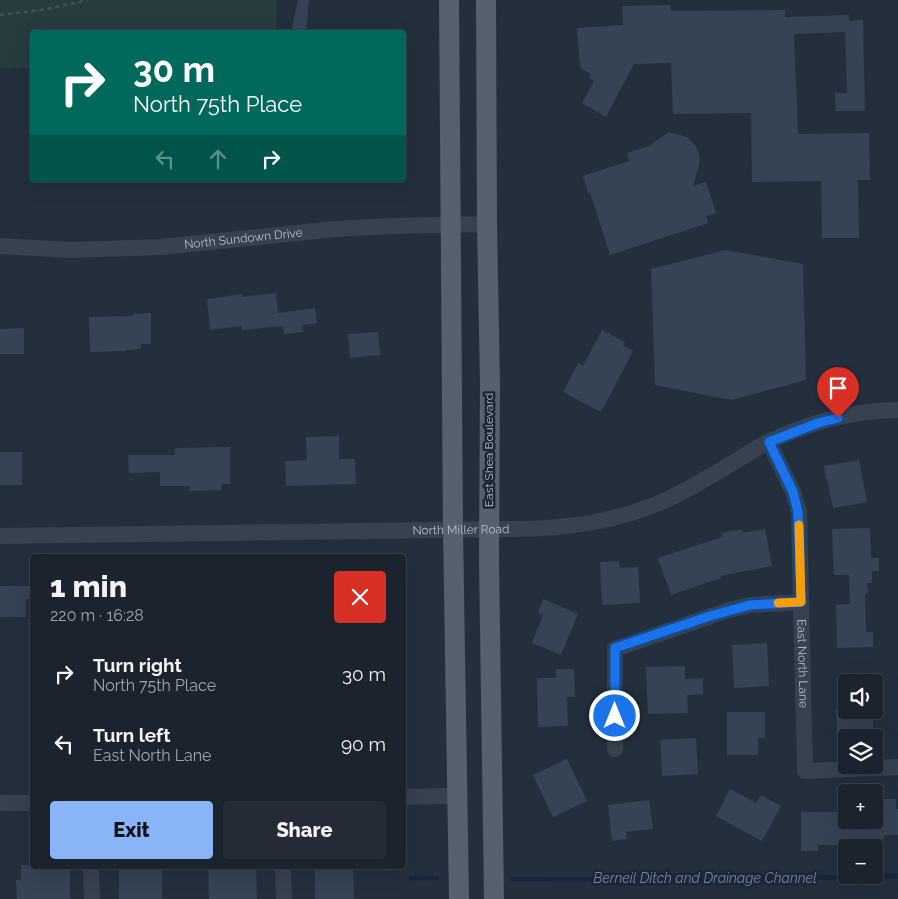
<!DOCTYPE html>
<html lang="en">
<head>
<meta charset="utf-8">
<style>
  body { margin:0; font-family:Raleway,sans-serif; background:#242b36; color:#f1f3f6; height:100vh; display:flex; flex-direction:column; font-size:19px; white-space:nowrap }
  * { box-sizing:border-box; margin:0 }
  p { font-size:16px; color:#a0a4aa }
  .icon { flex:none; width:28px; height:28px; fill:none; stroke:currentColor; stroke-width:2; stroke-linecap:round; stroke-linejoin:round }
  .map { position:relative; flex:1; overflow:hidden }
  .drawer { position:absolute; left:30px; top:554px; width:376px; height:315px; display:flex; flex-direction:column; background:#1b232e; border-radius:5px; box-shadow:0 5px 20px #0002,0 0 0 1px #39404a }
  .drawer>* { flex:none }
  .banner { position:absolute; left:30px; top:30px; width:376px; height:152px; border-radius:5px; box-shadow:0 5px 20px #0002,0 0 0 1px #39404a; background:#00695c; color:#fff; overflow:hidden }
  .controls { position:absolute; left:838px; top:674px; display:grid; gap:10px }
  .controls a { display:grid; place-items:center; width:45px; height:45px; border-radius:5px; background:#1b232e; box-shadow:0 5px 20px #0002,0 0 0 1px #39404a; font-size:25px }
  .pin { position:absolute; display:grid; place-items:center; width:42px; height:42px; color:#fff; margin:-51px -21px; border-radius:50% 50% 50% 0; rotate:-45deg; box-shadow:0 0 5px #0007 }
  .pin .icon { rotate:45deg }
  .me { position:absolute; width:55px; margin:-28px; rotate:0deg; stroke-linejoin:round; filter:drop-shadow(0 0 4px #0008) }
  .turn { display:flex; align-items:center; gap:18px; height:105px; padding:0 20px; font-size:22px }
  .turn .icon { width:65px; height:65px; stroke-width:2.5 }
  .turn b { display:block; font-size:35px; line-height:42px }
  .lanes { display:flex; align-items:center; height:48px; padding:0 20px; background:#0003; justify-content:center; gap:25px; direction:ltr }
  .lanes .off { opacity:.35 }
  .round { display:grid; place-items:center; flex:none; width:52px; height:52px; border-radius:5px; background:#242b36 }
  .head { display:flex; align-items:center; justify-content:space-between; height:85px; padding:0 20px }
  h1 { font-size:30px; font-weight:800; line-height:38px }
  .primary-button { display:flex; gap:10px; margin-top:auto; padding:10px 20px }
  .primary-button a { flex:1; height:58px; border-radius:5px; background:#8ab4f8; color:#111; font-size:20px; font-weight:800; line-height:58px; text-align:center }
  .primary-button a+a { background:#242b36; color:#f1f3f6 }
  ul { padding:0; list-style:none }
  li { display:flex; align-items:center; gap:15px; height:70px; padding:0 20px }
  li div { flex:1 }
  li b { display:block; font-size:19px }
  li em { font-style:normal }
  .map>svg:first-child { display:block }
  .green { fill:#263c3f }
  .lines { fill:none; stroke-linecap:round; stroke-linejoin:round }
  .stream { stroke:#17263c; stroke-width:4.5 }
  .building { fill:#364354 }
  .path { stroke:#3f5557; stroke-width:2.5; stroke-dasharray:4 4; stroke-linecap:butt }
  .minor { stroke:#38414e; stroke-width:16 }
  .major { stroke:#56606e; stroke-width:20 }
  .route-casing { stroke:#114b97; stroke-width:12 }
  .route { stroke:#1a73e8; stroke-width:9 }
  .slow { stroke:#f59e0b; stroke-width:9 }
  .labels { text-anchor:middle; stroke-width:5; stroke-linejoin:round; paint-order:stroke }
  .street-label { font-size:12px; fill:#b4bcc9; stroke:#1d2633 }
  .water-label { font-size:14px; font-style:italic; fill:#6d86a8; stroke:#1d2633 }
</style>
</head>
<body>
<div class="map">
<svg width="898" height="899" viewBox="0 0 898 899">
  <rect width="100%" height="100%" fill="#242f3e"/>
  <path class="green" d="M0,0h277l-1,32h-244v36h-32z"/>
  <g class="lines">
    <path class="stream" d="M411,878h26
      M512,879l205,1 181,-4"/>
  </g>
  <path class="building" d="M298,0h11l-3,32h-15z
    M670,5l1,6 114,-1v7l64,-2v6l14,-1 2,91h-29l-1,-18h12l-2,-61 -51,2 4,100 71,-1 1,47h-12l1,58h-37l-1,-57 -69,1 -1,-69 -78,1 -2,-51 -37,1 -28,53 -24,-14 12,-22 -5,-3 2,-4 -11,-6 -3,-40 46,-3 -1,-19z
    M669,132l18,5 9,9 4,12 -1,7 -6,21 13,-4 10,31 -10,3 2,7 -98,32 -20,-63 -2,1 -5,-17 46,-15 -2,-8 25,-8 1,-2z
    M726,250l77,14 3,116 -75,20 -76,-15 -4,-116z
    M276,293l2,20 37,-5 2,15 -15,2 1,7 -19,2 -1,-8 -41,4v-4l-32,4 -3,-31 35,-5v3z
    M151,313v31h-10v5l-15,1v1l-36,1 -1,-35 44,-1v-2z
    M24,328v26h-24v-25z
    M602,330l23,12 -2,3 10,6 -32,61 -38,-20 15,-29 5,3z
    M378,332l2,23 -30,3 -2,-24z
    M339,436v23h16l1,25 -70,2 -1,-25 22,-1 -1,-23z
    M230,447v37h-9v6l-31,1v-5h-30v-14l-31,1 -1,-18h47v-7z
    M0,452h22v33h-22z
    M859,460l8,42 -34,6 -6,-29h-1l-2,-13z
    M870,528l1,30h8v13h-7v12h-5l1,10 -3,1 1,38h7v15l-36,1 -1,-43 14,-1 -1,-29h-15l-2,-46z
    M742,529l1,4 22,-4 7,37 -52,10 1,2 -50,17 -13,-37 64,-21 -1,-4z
    M619,561l1,7 18,-1 2,36 -38,2 -2,-43z
    M0,586h32v13h-6v18h-26z
    M543,599l35,15 -17,41 -29,-12 11,-28 -5,-2z
    M767,643l2,43 -35,2 -2,-43z
    M685,666v13l18,-1v16l-16,1 1,18 -40,1 -2,-47z
    M556,669h18l1,28h-8l1,29 -30,1 -1,-49h19z
    M836,710h37v20l-36,2z
    M727,712h38v26h-7v17h-31z
    M696,738l2,36 -36,2 -2,-36z
    M567,759l20,42 -34,16 -20,-42z
    M730,789l26,14 5,-8 20,11 -19,35 -46,-25z
    M874,799h22v10h2v26h-14v4l-37,-1v7h-29v6h-17v-39h45v8h28z
    M649,800l4,29 -27,3 1,7 -15,2 -4,-36z
    M21,865l49,1v33h-53l-1,-19h5z
    M119,866h43v33h-43z
    M208,866h48l1,33h-48z
    M315,866h38l1,33h-39z"/>
  <g class="lines">
    <path class="path" d="M0,15l47,-6 41,-9"/>
    <g class="minor">
      <path id="s1" d="M0,246l71,4 91,-3 173,-18 59,-3 93,-2"/>
      <path id="s2" d="M769,442l24,50 6,20 6,259 93,-4"/>
      <path id="s3" d="M0,536l517,-7c53,-1 101,-7 151,-30 26,-12 51,-28 76,-43 8,-5 17,-11 26,-15 39,-18 84,-31 128,-31"/>
      <path d="M615,749v-100l114,-39 21,-5 51,-3"/>
      <path d="M404,797l54,-1"/>
      <path d="M0,803h32"/>
      <path d="M91,866l1,33"/>
      <path d="M283,866l1,33"/>
    </g>
    <path class="major" d="M449,0l4,530 6,369
      M486,0l1,224 3,160 -1,176 5,339"/>
  </g>
  <g class="lines">
    <g class="route-casing">
      <path id="route" d="M615,716v-68l95,-32 40,-11 51,-3 -3,-90 -5,-20 -24,-50 49,-19 20,-5"/>
    </g>
    <use href="#route" class="route"/>
    <path class="slow" d="M778,603l23,-1 -2,-77"/>
  </g>
  <g class="labels">
    <g class="street-label">
      <text dy="4" stroke="none"><textPath href="#s1" startOffset="244">North Sundown Drive</textPath></text>
      <text transform="translate(489 450) rotate(-90)" y="4">East Shea Boulevard</text>
      <text dy="4" stroke="none"><textPath href="#s3" startOffset="461">North Miller Road</textPath></text>
      <text dy="4" stroke="none"><textPath href="#s2" startOffset="228">East North Lane</textPath></text>
    </g>
    <g class="water-label">
      <text x="705" y="883">Berneil Ditch and Drainage Channel</text>
    </g>
  </g>
</svg>
<div class="controls">
<a><svg class="icon" aria-label="sound" viewBox="0 0 24 24"><path d="M4 9h4l5-4v14l-5-4H4zM17 9q2 3 0 6"/></svg></a>
<a><svg class="icon" aria-label="layers" viewBox="0 0 24 24"><path d="M12 4l9 5-9 5-9-5zM3 14l9 5 9-5"/></svg></a>
<a>+</a>
<a>−</a>
</div>
<div class="pin" style="left:838px;top:418px;background:#d93025"><svg class="icon" aria-label="arrive" viewBox="0 0 24 24"><path d="M6 21V4h12l-3 4 3 4H6"/></svg></div>
<svg class="me" style="left:615px;top:716px" viewBox="-20 -20 40 40"><circle r="17" fill="#1a73e8" stroke="#fff" stroke-width="3"/><path d="M0-11L8 9 0 5-8 9z" fill="#fff"/></svg>
<div class="banner">
<div class="turn"><svg class="icon" aria-label="right" viewBox="0 0 24 24"><path d="M7 20v-9h11M14 6l5 5-5 5"/></svg><div><b>30 m</b>North 75th Place</div></div>
<div class="lanes"><svg class="icon off" aria-label="left" viewBox="0 0 24 24"><path d="M17 20v-9H6M10 6l-5 5 5 5"/></svg><svg class="icon off" aria-label="ahead" viewBox="0 0 24 24"><path d="M12 20V5M6 11l6-6 6 6"/></svg><svg class="icon" aria-label="right" viewBox="0 0 24 24"><path d="M7 20v-9h11M14 6l5 5-5 5"/></svg></div>
</div>
<section class="drawer">
<div class="head"><div><h1>1 min</h1><p>220 m · 16:28</p></div><a class="round" style="background:#d93025;color:#fff"><svg class="icon" aria-label="close" viewBox="0 0 24 24"><path d="M6 6l12 12M18 6L6 18"/></svg></a></div>
<ul>
<li><svg class="icon" aria-label="right" viewBox="0 0 24 24"><path d="M7 20v-9h11M14 6l5 5-5 5"/></svg><div><b>Turn right</b><p>North 75th Place</p></div><em>30 m</em></li>
<li><svg class="icon" aria-label="left" viewBox="0 0 24 24"><path d="M17 20v-9H6M10 6l-5 5 5 5"/></svg><div><b>Turn left</b><p>East North Lane</p></div><em>90 m</em></li>
</ul>
<div class="primary-button"><a>Exit</a><a>Share</a></div>
</section>
</div>
</body>
</html>
